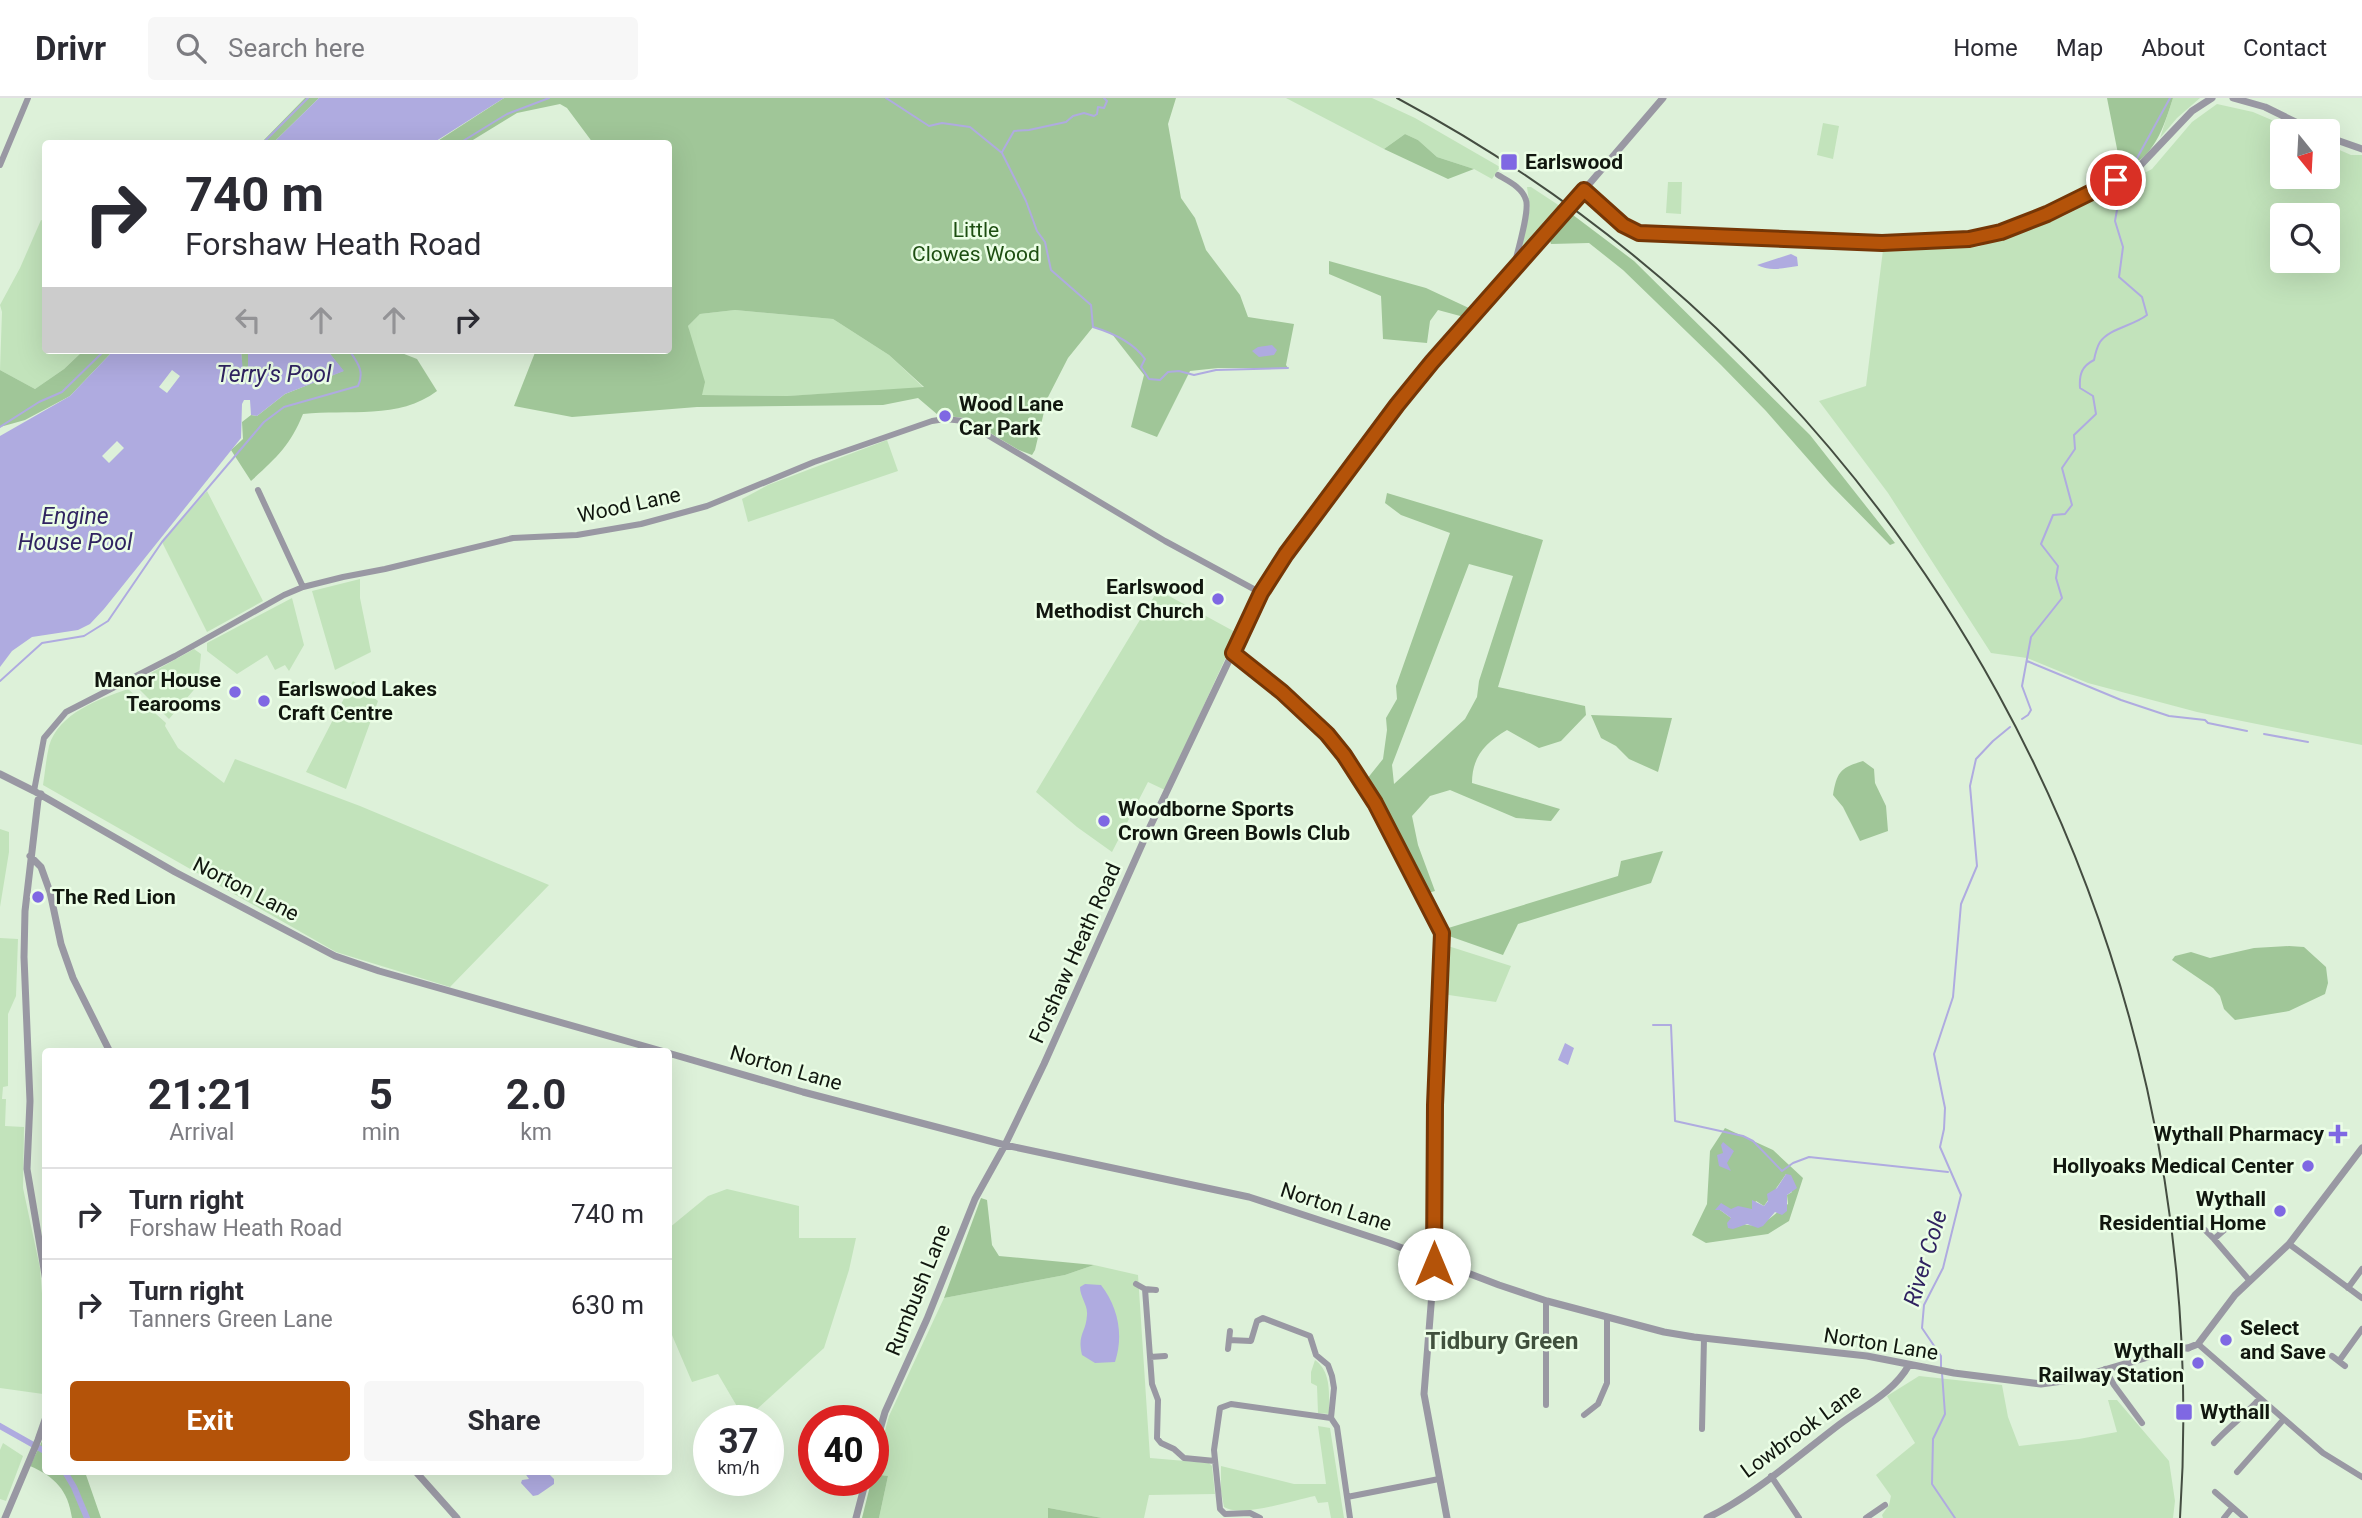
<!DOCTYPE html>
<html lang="en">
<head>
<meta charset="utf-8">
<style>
  body { margin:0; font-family:Roboto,sans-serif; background:#f7f7f7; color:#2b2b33; height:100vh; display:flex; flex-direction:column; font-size:26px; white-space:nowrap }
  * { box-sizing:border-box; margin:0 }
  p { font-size:23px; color:#7c7c81 }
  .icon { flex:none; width:38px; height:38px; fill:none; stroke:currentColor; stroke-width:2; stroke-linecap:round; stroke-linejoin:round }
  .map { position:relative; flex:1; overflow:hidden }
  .drawer { position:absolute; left:42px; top:950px; width:630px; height:427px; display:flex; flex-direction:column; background:#fff; border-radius:7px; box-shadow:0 7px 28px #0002 }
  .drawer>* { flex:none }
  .hud { position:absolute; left:42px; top:42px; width:630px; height:214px; border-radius:7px; box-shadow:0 7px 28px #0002; background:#fff; color:#2b2b33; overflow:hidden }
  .needle { width:46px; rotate:162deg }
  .fabs { position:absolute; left:2270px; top:21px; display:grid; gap:14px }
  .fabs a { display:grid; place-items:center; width:70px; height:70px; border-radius:7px; background:#fff; box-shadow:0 7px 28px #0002; font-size:35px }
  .speed { position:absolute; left:693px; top:1307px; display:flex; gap:14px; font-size:35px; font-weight:700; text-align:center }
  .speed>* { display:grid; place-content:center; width:91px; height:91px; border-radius:50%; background:#fff; box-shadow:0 7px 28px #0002; line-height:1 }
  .speed small { font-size:18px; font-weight:400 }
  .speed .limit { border:10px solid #d22; background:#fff; color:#111 }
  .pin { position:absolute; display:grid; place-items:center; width:60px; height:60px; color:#fff; margin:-30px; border:4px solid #fff; border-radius:50%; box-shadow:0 2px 7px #0007 }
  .me { position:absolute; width:77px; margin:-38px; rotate:0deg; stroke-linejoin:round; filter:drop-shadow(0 0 5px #0008) }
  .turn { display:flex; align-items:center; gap:24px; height:147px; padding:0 28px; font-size:32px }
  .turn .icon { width:91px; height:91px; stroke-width:2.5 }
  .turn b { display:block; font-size:49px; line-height:60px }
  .lanes { display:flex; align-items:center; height:66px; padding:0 28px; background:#0003; justify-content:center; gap:35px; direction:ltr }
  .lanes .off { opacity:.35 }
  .eta { display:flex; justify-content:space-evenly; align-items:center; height:119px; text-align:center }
  .eta b { font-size:42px; font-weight:700; line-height:49px }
  .cta { display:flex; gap:14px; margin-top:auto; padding:14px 28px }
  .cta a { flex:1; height:80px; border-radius:7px; background:#b45309; color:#fff; font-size:28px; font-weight:700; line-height:80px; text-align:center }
  .cta a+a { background:#f7f7f7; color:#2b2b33 }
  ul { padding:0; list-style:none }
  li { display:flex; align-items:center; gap:21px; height:91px; padding:0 28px; border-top:2px solid #e1e1e2 }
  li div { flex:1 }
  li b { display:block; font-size:26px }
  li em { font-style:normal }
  header { display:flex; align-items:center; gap:42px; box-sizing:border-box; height:98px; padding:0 35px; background:#fff; border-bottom:2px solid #e1e1e2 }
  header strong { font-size:33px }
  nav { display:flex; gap:38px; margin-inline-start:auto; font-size:24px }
  .search { width:490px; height:63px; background:#f7f7f7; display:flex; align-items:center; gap:18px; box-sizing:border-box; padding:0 24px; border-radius:7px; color:#7c7c81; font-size:26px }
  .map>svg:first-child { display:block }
  .green { fill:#c2e3bb; fill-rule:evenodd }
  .forest { fill:#a0c698; fill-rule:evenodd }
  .water { fill:#afabe0; fill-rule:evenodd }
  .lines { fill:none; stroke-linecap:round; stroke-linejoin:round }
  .stream { stroke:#afabe0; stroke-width:2 }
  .canal { stroke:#afabe0; stroke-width:6 }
  .minor { stroke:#9998a3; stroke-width:6 }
  .tertiary { stroke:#9998a3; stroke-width:7 }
  .rail { stroke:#444d41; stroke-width:2 }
  .tertiary-bridge { stroke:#9998a3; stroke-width:7 }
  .route-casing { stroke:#753606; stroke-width:18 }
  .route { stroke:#b45309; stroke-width:12 }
  .poi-dot { fill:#7f68e3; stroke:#ebfee6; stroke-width:2.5 }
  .labels { text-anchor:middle; stroke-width:5; stroke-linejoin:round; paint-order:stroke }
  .poi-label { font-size:21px; font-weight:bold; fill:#11170f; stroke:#ebfee6; text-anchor:start }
  .park-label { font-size:21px; fill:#1d4e11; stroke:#ebfee6 }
  .street-label { font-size:21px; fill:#11170f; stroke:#ebfee6 }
  .water-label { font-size:23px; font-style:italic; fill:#302361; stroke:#ebfee6 }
  .quarter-label { font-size:24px; font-weight:bold; fill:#40503d; stroke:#ebfee6 }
</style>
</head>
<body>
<header>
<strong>Drivr</strong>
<div class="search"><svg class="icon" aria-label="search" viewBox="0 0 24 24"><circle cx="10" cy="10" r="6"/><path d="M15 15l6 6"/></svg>Search here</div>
<nav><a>Home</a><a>Map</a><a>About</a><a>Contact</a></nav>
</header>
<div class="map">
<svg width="2362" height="1420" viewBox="0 0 2362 1420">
  <rect width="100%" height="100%" fill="#ddf1d9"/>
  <path class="green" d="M1286,0h86l43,20 85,49 -8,12 -18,-10 -37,-12 -19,-17 -13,-6 -21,15z
    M2173,0h27l-23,20 -17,20z
    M2217,6l36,8 44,19h-15v46h46v-32l23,10h11v590l-165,-33 -109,-29 -61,-25 -36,-5 -103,-160 -69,-92 47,-15 17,-136 95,-3 86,-31 88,-47 40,-47zM2282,117h46v46h-46z
    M1823,25l16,3 -6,33 -16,-4z
    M1668,84h14l-1,32 -15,-1z
    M1527,89h4l32,21 -43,48 10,-48z
    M41,122l5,2v128h38l-20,19 -29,20 -35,-19 2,-58 -2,-7 20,-37z
    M735,212l98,9 56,36 35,33 -137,8 -86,-1 -13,-69 12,-12z
    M887,342l11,31 -150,51 -6,-23 26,-14z
    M207,393l56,110 -56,31 -45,-90z
    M360,481v19l11,54 -36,18 -23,-79z
    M1158,492l79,43 -72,157 -17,-8 -36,70 -35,-25 -41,-35z
    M292,500l12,47 -15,26 -4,-6 -10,5 -8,-15 -30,19 -30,-23v-8z
    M194,551l7,5 -3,31 -29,34 -36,-36z
    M353,583l25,20 -32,88 -40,-17z
    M128,591l38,34 -1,3 13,22 46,35 11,-24 125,47 189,79 -99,102 -114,-35 -293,-167c2,-12 3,-26 6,-39 10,-33 50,-47 79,-57z
    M0,731l9,3v20l-9,55z
    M0,840l18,1 -2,57 -8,18v72l-5,1 -1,12h4l-1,27 19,1 -1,61 17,80 5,64v45l-2,17 -43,-6z
    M1448,848l63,20 -15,36 -54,-8z
    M727,1091l72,17v32h57l-7,32 -25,78 -79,72 -27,-46 -26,8 -23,-54v-100l39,-32z
    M1094,1167l44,10 12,183 59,5 3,3 3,28 -66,1 -5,23h-42l-53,-10 -1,10h-169l9,-42 -15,-2 16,-58 55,-118 121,-23z
    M1315,1262c17,12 14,36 14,54l-11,-1 -1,-27 -6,-3v-11z
    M1919,1278l83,9 6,32 11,29 60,-7 38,-7 -9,-32h9l52,61 6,40 -2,17h-290l-1,-3 7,-10 2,-9 -15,-21 39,-32 -28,-47z
    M1318,1328l12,2 14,90h-13l-3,-16 -10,1 -3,-7c-21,4 -74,22 -91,11l-3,-16v-25l73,18h32z
    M3,1345l20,13 -17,45 -6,-2v-49z"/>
  <path class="forest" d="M305,0h14l-46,45 -13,1z
    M504,0h672l-8,26 13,74 14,20 11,32 34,45 8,22 46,7 -8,41 2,3h-70l-28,3 -33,66 -26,-10 13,-52 -32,-41 -19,-7 -25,31 -21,41 -12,51 -3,5 -13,-5 -54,-32 -27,-3 -20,-17 -35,7 -186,2 -125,10 -58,-11 22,-56h132v-206l-75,-1 -26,-35 -7,-4 -43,9 -49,30 -35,1zM735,212l98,9 56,36 35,32 -137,9 -85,-1 3,-13 -17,-56 12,-12z
    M2107,0h66c-9,28 -19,63 -52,71z
    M1405,36l13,6 19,17 37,12 -26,10 -64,-30z
    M1573,117l61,46 176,174 85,108 -5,2 -60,-61 -64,-73 -45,-46 -98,-95 -34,-27 -38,1 -2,-6z
    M1329,163l97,27 45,21 -7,8 -26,-7 -8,11 -3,22 -44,-4 -2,-43 -52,-22z
    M84,252h30l-44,46 -45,24 -25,7v-57l35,19 29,-20z
    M241,252h7l1,32h-6z
    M327,252h67l23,9 20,32c-38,29 -89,18 -134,23 -13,32 -27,44 -52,67l-20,-31 12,-11 -1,-17 9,-7 6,1 28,-22 58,-23z
    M1387,395l156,47 -45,147 87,19 1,9 -25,26 -22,7 -32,-18c-22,13 -35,27 -35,53l88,26 -9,12 -35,-3 -66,-28 -20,6 -18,20 6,29 17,46 -7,2 -39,-67 -22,-47 16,-20 4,-29 -1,-12 11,-19 -1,-13 54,-153 -49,-18 -16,-12zM1469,466l44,12 -34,105 -2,16 -12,22 -71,65 -2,-19z
    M1591,617l81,3 -14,54 -29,-13 -13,-13 -15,-8z
    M1863,663l11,8 1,14 11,23 2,25 -28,10 -17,-34 -10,-12c4,-23 7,-27 30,-34z
    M1663,753l-12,32 -133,41 -15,31 -54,-19 -4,-7 173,-53 3,-15z
    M2289,848l15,1 22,20 2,16 -3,11 -36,17 -54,9 -11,-11 -4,-13 -7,-8 -41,-28 3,-4 16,-4 19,6 44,-10z
    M1725,1030l48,22 30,28 -14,43 -21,13 -62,9 -14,-8 15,-31 3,-53zM1786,1076l6,18 -5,3 1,9c-11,7 -20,20 -35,21 -4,1 -7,-1 -11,-1l-4,3 -7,-6v-3l-11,-8 32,-1 4,-8 8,5z
    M981,1100l6,2 5,45 7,11 95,9 -29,10 -121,23z
    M45,1337l1,37h39l16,46h-29c-4,-28 -17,-41 -42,-52z
    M873,1376l15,2 -9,42h-17z
    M1048,1410h1l53,10h-54z"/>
  <path class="water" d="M319,0h185l-71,45h-160z
    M1791,156l6,3 1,9c-14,2 -28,6 -41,-1z
    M1272,247l5,5 -3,5 -15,2 -7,-6 6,-4z
    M114,252h127l3,32h4v-32h79l17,21 -59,23 -28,22 -6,-1 -1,-15h-6l-2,4 -1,34 -137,171 -14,15 -12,6 -46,7 -20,14 -12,16v-231l70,-40zM172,272l8,6 -13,17 -8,-6zM117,343l7,7 -15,15 -7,-7z
    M1565,945l9,5 -6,17 -10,-5z
    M1723,1044l11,9 -7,12 4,8 -12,-5 -2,-11 6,-2 -2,-8z
    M1786,1076l5,1 6,13 -10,7v16l-5,4 -7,-3 -12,14 -5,2 -11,-4 -14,5 -5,-1 -1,-5 4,-5 -11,-8h-5l6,-7 10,6 7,-3 14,3v-9l12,6 4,-5 -1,-7 10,-6z
    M1085,1186l16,1c17,22 23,50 14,77l-20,1 -13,-8c-5,-21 4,-22 5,-40 1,-10 -7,-18 -7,-28z
    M524,1374h23l7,7v5l-16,11 -5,1 -12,-13 1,-3 7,-1z"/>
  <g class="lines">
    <path class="stream" d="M886,0l43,28 13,-3 28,4 32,26 24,48 11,30 8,11 6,28 40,35 2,22c20,6 40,15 52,32l-4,8 8,12 11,1 8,-8 11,-1 15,4 22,-5 72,-2
      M262,46l46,-46
      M458,46l49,-30 42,-16
      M1002,54l12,-21 15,-1 37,-8 7,-6 11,-3 10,3 3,-2 1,-7 6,1 3,-7 -3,-3
      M2123,75l1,-6 12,-7 34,-62
      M0,329l39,-25 23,-10 43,-42
      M2027,563l94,39 48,16 36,4 3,3 39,8
      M0,583l42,-38 42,-7 24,-15 54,-79 102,-120 20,-15 74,-21c7,-15 -1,-24 -9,-36
      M2022,621l6,-4 3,-5 -9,-24 9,-49 31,-39 -6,-20 2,-12 -17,-22 12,-29 12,-1 7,-9 -10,-37 13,-19 -1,-14 22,-21 -3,-18 -13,-8c-1,-14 2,-22 14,-28 1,-5 3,-13 6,-18 10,-14 33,-16 47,-27l-5,-18 -23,-20 4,-30 -8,-26 7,-39
      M2264,636l44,8
      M1653,927h18l4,96 68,15 10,5 29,30 11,-8 16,-6 139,15
      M1941,1269v-11l-19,-28 2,-23 19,-37 18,-73 -21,-48 4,-18 1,-21 -11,-54 19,-57 8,-93 16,-38 -7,-80 6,-27 17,-18 17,-14
      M1942,1275l3,41 -12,25 -1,45 23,34"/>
    <path class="canal" d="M0,1328l46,26
      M65,1374l9,15 13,31"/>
    <path class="minor" d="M0,67l28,-67
      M1498,77c10,6 24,12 28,25 4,12 -10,56 -13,70
      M258,392l45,97
      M34,693l10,-53 22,-26 109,-56 109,-61 19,-8 40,-10 42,-8 128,-31 64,-3 64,-11 66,-18 107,-44 118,-41 13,-2 19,2 201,120 96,52
      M2230,1127l-16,14 36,42
      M2205,1132l9,9
      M2289,1146l73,54
      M1136,1186l9,5 11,1
      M2348,1190l14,-19
      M1145,1191l7,95 6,16 -1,38 4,5 13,6 10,9 31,3
      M1229,1242l22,1 6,-20 6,-3 47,18 6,19 12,10 4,11 2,12 -3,30
      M2198,1246l125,109 39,24
      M1228,1251l2,-18
      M2332,1258l13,10
      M1150,1259l15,-1
      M2339,1263l23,-32
      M2105,1271l9,16 28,38
      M1546,1307v-104
      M1584,1317l14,-11 9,-21v-66
      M1331,1320l6,9 13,91
      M1702,1331l2,-91
      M2214,1345c15,-17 32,-28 46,-45
      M2237,1374l47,-53
      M1771,1378l28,42
      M2215,1394l30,26
      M1347,1399l92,-18
      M1260,1420l-10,-5 -25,1 -5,-5 -6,-59 6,-42 11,-4 100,14
      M1866,1420l19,-13
      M2224,1420l8,-10"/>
    <path class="tertiary" d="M1663,0l-79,92c19,17 37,41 64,44l234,9 86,-4 34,-7 45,-18 87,-42 58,-61 20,-13
      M2233,0l32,9 49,24
      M2328,39l34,12
      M1233,555l49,39 45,42 17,21 31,48 67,130 -7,172v150l-11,139 23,124
      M0,676l34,17 141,81 160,84 44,15 286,81
      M41,696l-3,6 -13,111 -1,46 6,144 -3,68 19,112
      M30,758l11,11 9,25 11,52 12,34 37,74
      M668,955l135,39 202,53 244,52 140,46 110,42 48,16 117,31 30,5 173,19 87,17 87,11 29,-4 109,-32
      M2188,1250l10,-4 37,-49 54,-51 73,-96
      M873,1356l12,-42 42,-93 48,-120 30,-54 39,-81 104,-233 113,-238 38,-58 98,-129 75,-90 93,-103
      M416,1374l41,46
      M5,1420l33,-78 8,-23
      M856,1420l10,-38
      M1707,1420c46,-22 92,-63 133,-94 24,-18 53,-31 69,-59"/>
    <path class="rail" d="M1397,0c518,277 822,835 783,1420"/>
    <path class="tertiary-bridge" d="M1565,115l19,-23
      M2179,1250h9"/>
  </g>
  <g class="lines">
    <g class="route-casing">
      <path id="route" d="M1434,1166l1,-159 7,-172 -67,-130 -31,-48 -17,-21 -45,-42 -49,-39 28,-60 25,-39 111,-149 35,-43 152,-172 39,35 16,8 243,10 87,-4 32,-7 46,-18 69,-34"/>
    </g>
    <use href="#route" class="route"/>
  </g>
  <g class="poi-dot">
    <rect x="1500" y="55" width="18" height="18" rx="3.5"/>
    <circle cx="945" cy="318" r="7"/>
    <circle cx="1218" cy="501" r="7"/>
    <circle cx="235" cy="594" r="7"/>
    <circle cx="264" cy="603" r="7"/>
    <circle cx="1104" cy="723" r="7"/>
    <circle cx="38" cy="799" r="7"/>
    <path d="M2334.5 1025.5h7v7h7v7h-7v7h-7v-7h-7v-7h7z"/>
    <circle cx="2308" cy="1068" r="7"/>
    <circle cx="2280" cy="1113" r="7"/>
    <circle cx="2226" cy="1242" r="7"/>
    <circle cx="2198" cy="1265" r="7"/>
    <rect x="2175" y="1305" width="18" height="18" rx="3.5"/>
  </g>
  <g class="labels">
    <g class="poi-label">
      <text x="1525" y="71">Earlswood</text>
      <text x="959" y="313">Wood Lane<tspan x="959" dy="24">Car Park</tspan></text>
      <text x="1204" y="496" text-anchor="end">Earlswood<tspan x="1204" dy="24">Methodist Church</tspan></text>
      <text x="221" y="589" text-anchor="end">Manor House<tspan x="221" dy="24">Tearooms</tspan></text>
      <text x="278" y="598">Earlswood Lakes<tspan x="278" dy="24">Craft Centre</tspan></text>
      <text x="1118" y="718">Woodborne Sports<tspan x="1118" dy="24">Crown Green Bowls Club</tspan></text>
      <text x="52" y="806">The Red Lion</text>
      <text x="2324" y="1043" text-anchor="end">Wythall Pharmacy</text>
      <text x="2294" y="1075" text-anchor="end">Hollyoaks Medical Center</text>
      <text x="2266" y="1108" text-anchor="end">Wythall<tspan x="2266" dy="24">Residential Home</tspan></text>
      <text x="2240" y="1237">Select<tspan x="2240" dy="24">and Save</tspan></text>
      <text x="2184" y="1260" text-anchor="end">Wythall<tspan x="2184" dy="24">Railway Station</tspan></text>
      <text x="2200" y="1321">Wythall</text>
    </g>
    <g class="park-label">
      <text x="976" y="139">Little<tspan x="976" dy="24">Clowes Wood</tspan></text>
    </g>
    <g class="street-label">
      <text transform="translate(629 407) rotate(-12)" y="7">Wood Lane</text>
      <text transform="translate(246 791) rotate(27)" y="7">Norton Lane</text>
      <text transform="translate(1075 855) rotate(-66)" y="7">Forshaw Heath Road</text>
      <text transform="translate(786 970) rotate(16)" y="7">Norton Lane</text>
      <text transform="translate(1336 1109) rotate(18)" y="7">Norton Lane</text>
      <text transform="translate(918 1192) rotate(-68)" y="7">Rumbush Lane</text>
      <text transform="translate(1881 1246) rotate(9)" y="7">Norton Lane</text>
      <text transform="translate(1801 1333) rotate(-36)" y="7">Lowbrook Lane</text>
    </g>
    <g class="water-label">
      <text x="274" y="284">Terry's Pool</text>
      <text x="75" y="426">Engine<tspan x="75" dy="26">House Pool</tspan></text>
      <text transform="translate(1925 1160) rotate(-73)" y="8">River Cole</text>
    </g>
    <g class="quarter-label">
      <text x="1502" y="1251">Tidbury Green</text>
    </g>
  </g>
</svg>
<div class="fabs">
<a><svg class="needle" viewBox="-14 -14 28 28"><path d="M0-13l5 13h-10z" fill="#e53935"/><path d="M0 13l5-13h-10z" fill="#7c7c81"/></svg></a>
<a><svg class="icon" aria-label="search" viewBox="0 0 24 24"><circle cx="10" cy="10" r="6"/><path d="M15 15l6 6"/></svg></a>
</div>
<div class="speed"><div>37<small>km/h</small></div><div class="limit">40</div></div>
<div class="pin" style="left:2116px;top:82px;background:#d93025"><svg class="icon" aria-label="arrive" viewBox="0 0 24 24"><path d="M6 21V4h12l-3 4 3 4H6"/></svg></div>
<svg class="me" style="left:1434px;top:1166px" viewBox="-20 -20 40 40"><circle r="19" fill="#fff"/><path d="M0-13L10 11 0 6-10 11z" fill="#b45309"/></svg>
<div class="hud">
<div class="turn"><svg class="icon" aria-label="right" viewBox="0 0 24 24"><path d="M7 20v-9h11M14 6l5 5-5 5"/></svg><div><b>740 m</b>Forshaw Heath Road</div></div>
<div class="lanes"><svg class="icon off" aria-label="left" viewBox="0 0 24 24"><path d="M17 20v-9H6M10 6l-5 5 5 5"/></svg><svg class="icon off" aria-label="ahead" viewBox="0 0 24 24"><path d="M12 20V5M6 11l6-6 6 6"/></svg><svg class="icon off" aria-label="ahead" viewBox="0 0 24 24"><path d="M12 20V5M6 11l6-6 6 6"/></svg><svg class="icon" aria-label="right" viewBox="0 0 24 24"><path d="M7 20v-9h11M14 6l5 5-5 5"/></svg></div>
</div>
<section class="drawer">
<div class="eta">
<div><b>21:21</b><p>Arrival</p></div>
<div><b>5</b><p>min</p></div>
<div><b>2.0</b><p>km</p></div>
</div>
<ul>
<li><svg class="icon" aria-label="right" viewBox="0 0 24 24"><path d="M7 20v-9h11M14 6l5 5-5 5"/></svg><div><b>Turn right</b><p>Forshaw Heath Road</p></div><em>740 m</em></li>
<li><svg class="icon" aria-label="right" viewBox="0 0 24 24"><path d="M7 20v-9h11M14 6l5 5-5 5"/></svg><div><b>Turn right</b><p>Tanners Green Lane</p></div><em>630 m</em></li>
</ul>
<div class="cta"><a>Exit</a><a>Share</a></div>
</section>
</div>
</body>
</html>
